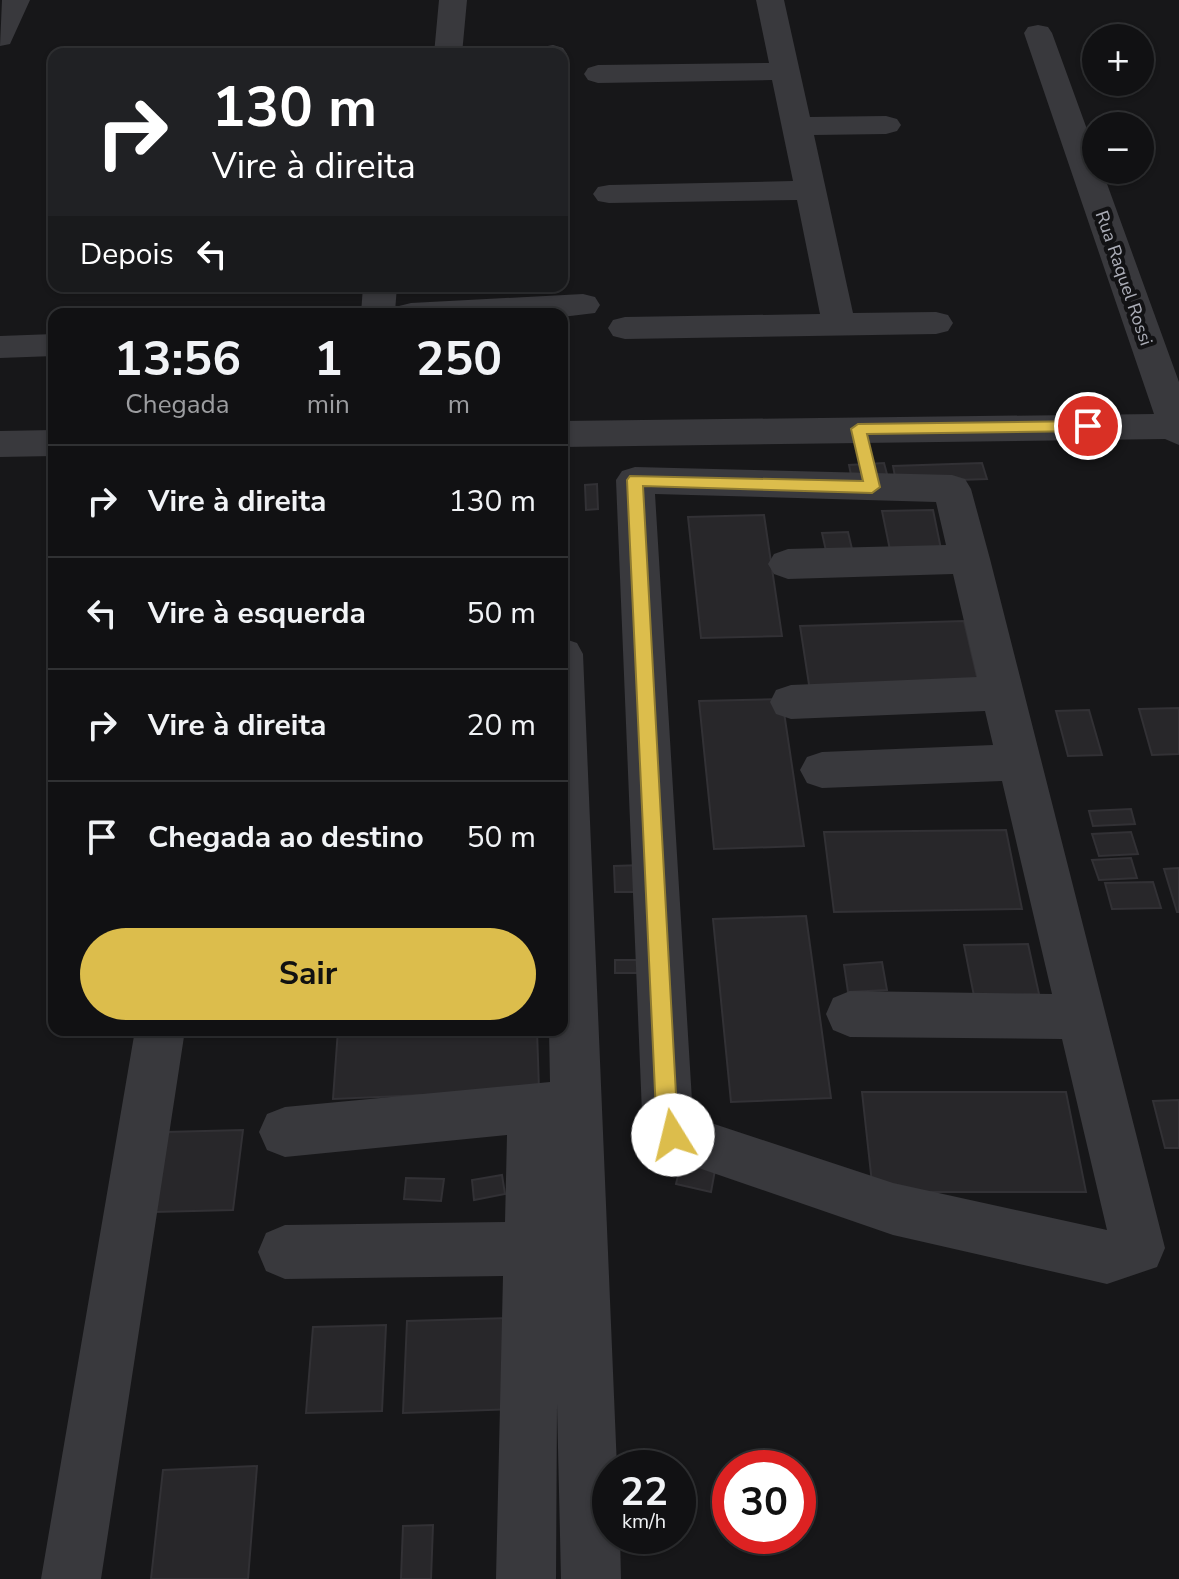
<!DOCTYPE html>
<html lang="pt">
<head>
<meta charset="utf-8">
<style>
  body { margin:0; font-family:"Nunito Sans",sans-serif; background:#1e1f21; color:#f1f3f6; height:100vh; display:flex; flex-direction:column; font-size:30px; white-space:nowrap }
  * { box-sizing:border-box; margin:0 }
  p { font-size:26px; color:#9c9da0 }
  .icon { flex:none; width:44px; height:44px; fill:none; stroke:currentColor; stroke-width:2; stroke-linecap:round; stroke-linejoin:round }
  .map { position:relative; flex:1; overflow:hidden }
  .details { position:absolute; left:48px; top:308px; width:520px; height:728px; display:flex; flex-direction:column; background:#111113; border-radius:16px; box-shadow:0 2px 6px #0004,0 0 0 2px #303133 }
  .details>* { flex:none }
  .top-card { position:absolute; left:48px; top:48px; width:520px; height:244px; border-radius:16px; box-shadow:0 2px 6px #0004,0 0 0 2px #303133; background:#202124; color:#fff; overflow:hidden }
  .controls { position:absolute; left:1082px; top:24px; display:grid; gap:16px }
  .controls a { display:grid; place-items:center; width:72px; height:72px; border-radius:50%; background:#111113; box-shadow:0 2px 6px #0004,0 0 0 2px #303133; font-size:40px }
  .speed { position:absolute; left:592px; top:1450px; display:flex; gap:16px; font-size:40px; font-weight:700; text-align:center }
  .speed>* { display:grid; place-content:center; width:104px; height:104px; border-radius:50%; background:#111113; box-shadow:0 2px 6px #0004,0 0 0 2px #303133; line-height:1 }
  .speed small { font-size:20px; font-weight:400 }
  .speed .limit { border:12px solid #d22; background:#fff; color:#111 }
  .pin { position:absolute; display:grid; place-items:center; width:68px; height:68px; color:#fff; margin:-34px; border:4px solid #fff; border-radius:50%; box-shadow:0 2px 8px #0007 }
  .me { position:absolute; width:88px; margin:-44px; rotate:351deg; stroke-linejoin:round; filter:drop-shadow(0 0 6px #0008) }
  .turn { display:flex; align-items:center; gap:28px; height:168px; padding:0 32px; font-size:36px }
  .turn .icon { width:104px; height:104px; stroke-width:2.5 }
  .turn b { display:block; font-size:56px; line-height:68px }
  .then { display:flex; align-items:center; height:76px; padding:0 32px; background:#0003; gap:16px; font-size:30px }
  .eta { display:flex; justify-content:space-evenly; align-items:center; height:136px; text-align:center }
  .eta b { font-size:48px; font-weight:700; line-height:56px }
  .cta { display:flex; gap:16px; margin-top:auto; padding:16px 32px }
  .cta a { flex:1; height:92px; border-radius:48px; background:#dcbd4c; color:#111; font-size:32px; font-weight:700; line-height:92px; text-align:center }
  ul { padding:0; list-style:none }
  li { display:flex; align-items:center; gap:24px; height:112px; padding:0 32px; border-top:2px solid #303133 }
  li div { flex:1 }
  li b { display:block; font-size:30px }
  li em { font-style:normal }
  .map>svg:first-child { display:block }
  .building { fill:#28272a; stroke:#323135; stroke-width:2 }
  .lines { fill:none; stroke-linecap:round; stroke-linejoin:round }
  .minor { fill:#39393d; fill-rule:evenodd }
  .route { fill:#dcbd4c; stroke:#8f7b31; stroke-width:2 }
  .labels { text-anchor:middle; stroke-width:8; stroke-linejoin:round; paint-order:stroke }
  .far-street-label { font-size:18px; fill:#abadb7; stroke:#121214 }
</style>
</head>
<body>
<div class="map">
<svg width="1179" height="1579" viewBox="0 0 1179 1579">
  <rect width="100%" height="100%" fill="#171719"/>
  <path class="building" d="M884,463l4,15 -36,2 -3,-15z
    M982,463l5,16 -91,3 -3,-16z
    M597,484l1,25 -12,1 -1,-25z
    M933,510l8,39 -51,1 -8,-39z
    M764,515l18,121 -81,2 -13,-121z
    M848,532l4,17 -26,2 -4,-18z
    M964,621l15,64 -169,6 -10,-65z
    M782,699l22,147 -90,3 -15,-148z
    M1179,708v46l-27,1 -13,-46z
    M1089,710l13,45 -34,1 -12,-45z
    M1131,809l4,15 -42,2 -4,-15z
    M1006,830l16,79 -188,3 -10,-80z
    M1131,832l7,22 -39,2 -7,-22z
    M1131,858l6,20 -38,2 -7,-20z
    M643,865l1,27h-29l-1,-26z
    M1179,868v44h-2l-13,-43z
    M1153,882l8,26 -49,1 -7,-26z
    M806,916l25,182 -100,4 -18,-183z
    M1028,944l11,50 -65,2 -10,-51z
    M615,960h33v13h-33z
    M882,962l5,28 -39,2 -4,-27z
    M338,1030h199l2,60 -206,9z
    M862,1092h204l20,100h-213z
    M1179,1100v48h-14l-12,-47z
    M243,1130l-10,80 -79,2 12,-80z
    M684,1151l33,8 -6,33 -35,-8z
    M502,1175l3,19 -31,6 -2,-20z
    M406,1178l38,1 -3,22 -37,-2z
    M542,1317l1,91 -140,5 4,-92z
    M386,1325l-4,86 -76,2 7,-86z
    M257,1466l-9,113h-97l12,-109z
    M433,1525l-2,54h-30l2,-53z"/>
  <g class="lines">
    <path class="minor" d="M2,0h28l-20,44 -10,2z
      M439,0h28l-5,54h-28z
      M756,0h28l26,117 76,-1 11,3 4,6 -4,6 -11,3 -72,1 39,178 83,-1 12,3 5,8 -5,8 -12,3 -311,5 -12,-3 -5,-8 5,-8 12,-3 195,-3 -23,-114 -188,3 -11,-2 -5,-7 5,-7 11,-2 184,-4 -21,-101 -174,3 -10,-3 -4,-6 4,-6 10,-3 171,-2z
      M1038,25l10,2 4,6 44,121v16h6l77,212v63l-14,-6 -603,8v-26l592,-7 -130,-381 4,-6z
      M553,45l10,3 4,6 -4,6 -1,-6h-29l4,-6z
      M363,286h34l-2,26 4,-6 12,-3 172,-9 12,3 5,8 -5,8 -33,4v-3h-201z
      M54,334v22l-54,2v-22z
      M54,430v26l-54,1v-26z
      M635,467l317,8 13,4 6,10 19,70 175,689 -8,19 -50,17 -214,-49 -238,-82 -13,-40 -26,-633 6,-9zM655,494l281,8 10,43 -158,4 -14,5 -6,10 6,10 14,5 165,-5 24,103 -186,8 -15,5 -6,12 6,12 15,5 194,-8 8,34 -171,7 -15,5 -7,13 7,13 15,5 180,-7 50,213 -202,-3 -17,7 -7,16 7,16 17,7 212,2 45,191 -214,-47 -200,-66z
      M562,638l15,5 6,11 34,814h-7v68h10l1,43h-60l-4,-175 -1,175h-60l7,-303 -218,3 -19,-8 -8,-19 8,-19 19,-8 220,-3 2,-87 -222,22 -18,-7 -8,-18 8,-18 18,-7 265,-25 -1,-52h13z
      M135,1030h50l-84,549h-60z"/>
  </g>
  <path class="route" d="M1088,421l7,5 -7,5 -221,3 13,53 -8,6 -229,-7 34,627 7,22 -3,7 -8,3 -7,-3 -10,-29 -29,-633 3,-4 233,5 -12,-52 7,-5z"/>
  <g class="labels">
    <g class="far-street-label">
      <text transform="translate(1124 278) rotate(71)" y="6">Rua Raquel Rossi</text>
    </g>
  </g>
</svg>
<div class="controls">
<a>+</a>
<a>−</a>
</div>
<div class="speed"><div>22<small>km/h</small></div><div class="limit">30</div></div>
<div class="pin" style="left:1088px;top:426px;background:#d93025"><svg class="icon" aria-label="arrive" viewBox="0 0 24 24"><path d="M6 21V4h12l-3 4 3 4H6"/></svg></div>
<svg class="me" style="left:673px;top:1135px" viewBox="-20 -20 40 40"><circle r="19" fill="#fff"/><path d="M0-13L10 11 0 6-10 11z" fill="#dcbd4c"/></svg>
<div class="top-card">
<div class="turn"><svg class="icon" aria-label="right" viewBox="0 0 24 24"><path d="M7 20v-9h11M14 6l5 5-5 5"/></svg><div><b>130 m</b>Vire à direita</div></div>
<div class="then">Depois<svg class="icon" aria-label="left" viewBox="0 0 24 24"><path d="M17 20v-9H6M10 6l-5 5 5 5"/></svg></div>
</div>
<section class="details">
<div class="eta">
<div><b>13:56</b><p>Chegada</p></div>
<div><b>1</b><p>min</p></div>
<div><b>250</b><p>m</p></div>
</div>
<ul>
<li><svg class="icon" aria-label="right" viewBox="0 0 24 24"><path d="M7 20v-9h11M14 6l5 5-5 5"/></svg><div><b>Vire à direita</b></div><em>130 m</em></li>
<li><svg class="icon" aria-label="left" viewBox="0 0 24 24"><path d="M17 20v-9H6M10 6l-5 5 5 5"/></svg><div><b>Vire à esquerda</b></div><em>50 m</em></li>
<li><svg class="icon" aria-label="right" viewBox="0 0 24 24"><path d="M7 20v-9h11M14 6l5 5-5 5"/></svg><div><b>Vire à direita</b></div><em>20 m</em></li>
<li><svg class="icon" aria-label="arrive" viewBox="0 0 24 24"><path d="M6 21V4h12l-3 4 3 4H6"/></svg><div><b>Chegada ao destino</b></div><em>50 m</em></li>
</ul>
<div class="cta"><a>Sair</a></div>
</section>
</div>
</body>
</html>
